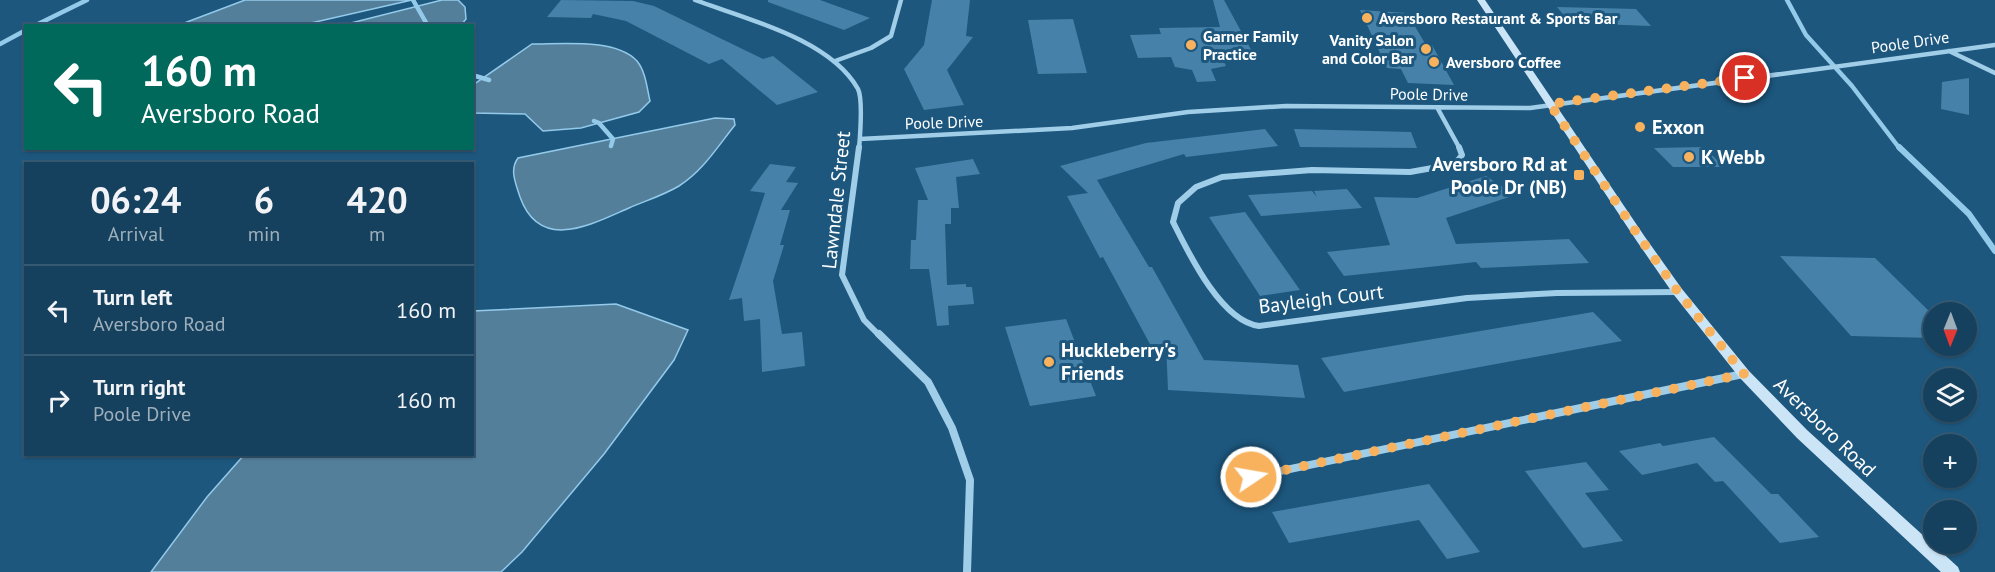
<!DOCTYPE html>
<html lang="en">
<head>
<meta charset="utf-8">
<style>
  body { margin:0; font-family:"PT Sans",sans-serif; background:#1f4864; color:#f1f3f6; height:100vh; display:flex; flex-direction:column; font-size:22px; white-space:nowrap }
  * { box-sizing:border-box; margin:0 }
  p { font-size:20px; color:#9eafbc }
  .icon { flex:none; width:33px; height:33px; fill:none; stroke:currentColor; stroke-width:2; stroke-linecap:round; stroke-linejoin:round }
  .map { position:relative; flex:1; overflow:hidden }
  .panel { position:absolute; left:24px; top:162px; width:450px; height:294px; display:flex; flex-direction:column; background:#16415e; border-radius:0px; box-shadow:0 2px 4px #0004,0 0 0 2px #355a73 }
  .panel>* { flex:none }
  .hud { position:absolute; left:24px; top:24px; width:450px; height:126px; border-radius:0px; box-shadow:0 2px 4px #0004,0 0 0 2px #355a73; background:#00695c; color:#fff; overflow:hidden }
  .needle { width:39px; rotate:181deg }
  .tools { position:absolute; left:1923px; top:302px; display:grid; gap:12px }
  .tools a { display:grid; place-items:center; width:54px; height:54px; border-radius:50%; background:#16415e; box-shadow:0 2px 4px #0004,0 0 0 2px #355a73; font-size:30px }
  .pin { position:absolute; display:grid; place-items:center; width:51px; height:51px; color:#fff; margin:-26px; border:3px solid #fff; border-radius:50%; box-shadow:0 2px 6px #0007 }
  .me { position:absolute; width:66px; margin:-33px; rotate:78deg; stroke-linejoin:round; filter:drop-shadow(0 0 4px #0008) }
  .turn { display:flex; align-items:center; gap:21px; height:126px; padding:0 18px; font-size:27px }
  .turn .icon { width:78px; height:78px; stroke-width:2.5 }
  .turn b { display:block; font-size:42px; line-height:51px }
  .eta { display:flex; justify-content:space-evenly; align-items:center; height:102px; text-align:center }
  .eta b { font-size:36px; font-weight:700; line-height:42px }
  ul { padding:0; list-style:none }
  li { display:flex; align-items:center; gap:18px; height:90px; padding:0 18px; border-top:2px solid #355a73 }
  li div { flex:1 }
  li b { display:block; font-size:22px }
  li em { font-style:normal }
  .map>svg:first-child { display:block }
  .water { fill:#547f9b; stroke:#93caea; stroke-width:1.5 }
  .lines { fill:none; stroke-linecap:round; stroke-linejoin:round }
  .stream-far1 { stroke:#93caea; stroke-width:4.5 }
  .stream { stroke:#93caea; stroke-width:6 }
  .building { fill:#4581a8 }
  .street-far2 { stroke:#a0cde8; stroke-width:4.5 }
  .street-far1 { stroke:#a0cde8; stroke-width:6 }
  .street { stroke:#a0cde8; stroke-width:8 }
  .secondary { fill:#cbe5f6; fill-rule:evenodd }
  .route { stroke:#f8b25e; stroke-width:10; stroke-dasharray:0 18 }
  .poi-dot { fill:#f8b25e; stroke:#1d577e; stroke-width:2 }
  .labels { text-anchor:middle; stroke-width:6; stroke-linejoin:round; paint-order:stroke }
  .far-poi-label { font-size:16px; font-weight:bold; fill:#fff; stroke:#1d577e; text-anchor:start }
  .far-street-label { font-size:16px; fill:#fff; stroke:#1d577e }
  .poi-label { font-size:20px; font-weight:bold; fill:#fff; stroke:#1d577e; text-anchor:start }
  .street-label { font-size:20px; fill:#fff; stroke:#1d577e }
</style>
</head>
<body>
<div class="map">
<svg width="1995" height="572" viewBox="0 0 1995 572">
  <rect width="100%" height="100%" fill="#1d577e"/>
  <path class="water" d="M245,0h167l-101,23 -132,2z
    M442,0h16l7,7 1,12 -5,6h-118z
    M532,44c29,0 84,-6 105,17 9,11 10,28 13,40l-11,11 -58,16 -38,3 -18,-17 -52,-1v-28z
    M715,118l19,1 1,6c-17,21 -32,46 -56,61 -15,9 -34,15 -50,22 -37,16 -89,45 -109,-11 -4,-13 -11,-27 -2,-39z
    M616,304l72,26 -14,30 -70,94 -82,98 -21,20h-350l56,-75 37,-42 228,-1 1,-143z"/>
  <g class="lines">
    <path class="stream-far1" d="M413,0l15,26
      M1787,0l19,35 46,51 48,63
      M34,26l53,-26
      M0,44l26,-14
      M472,75l17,5
      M594,121l5,2 14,16 -2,7"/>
    <path class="stream" d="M1899,147l70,67 26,37"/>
  </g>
  <path class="building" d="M561,0l72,1 21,5 109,53 10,-3 45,36 -41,13 -55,-46 -13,5 -83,-43 -33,-7 -2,4 -44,-1z
    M768,0h52l50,18 -26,12 -76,-28z
    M932,0h38l-4,36 7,1 -26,33 17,35 -40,5 -20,-41 20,-24z
    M1213,0h11l30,55 -33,1 5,10 -15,3 5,12 -19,1 -5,-12 -17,-3 -4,-10 -33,1 -8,-23 31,-1 -2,-6 61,-1z
    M1557,7l79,2 15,17 -81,-3z
    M1360,10l47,3 19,32h6l22,40 -46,-2 -7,-14 -14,-1z
    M1073,19l14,54 -49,1 -10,-54z
    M1969,78v37l-28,-6 1,-27z
    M1265,129l13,17 -92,11 -2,-3 -87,26 52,87h3l52,93 94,5 7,33 -137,-8 -2,-47 -15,3 -48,-89 -3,1 -33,-62 21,-3 -28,-27 86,-23z
    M1294,129l117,3 6,16 -117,-1z
    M1704,147l20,20h-51l-19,-19z
    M973,159l7,15 -24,3 3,31h-8v16h-6l2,61 19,-1v3h6l2,17 -26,2 1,19 -12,1 -8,-57h-19l1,-29h5l2,-40h10l-13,-32z
    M770,164l26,3 -10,15 12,1 -17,27h9l-10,35h4l-11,36 9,53 20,-2 3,34 -43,6 -2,-53 -16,2 -2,-23 -13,2 36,-107 -15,-2z
    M1486,176l29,19 -69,23 10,26 113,-5 20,24 -108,5 -5,-6 -132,14 -17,-24 63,-7 -16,-48 43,1z
    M1347,189l15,19 -101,8 -13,-21 64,-4 5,6 -3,-6z
    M1245,212l55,78 -40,6 -51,-79z
    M1780,256l95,2 59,58v22l-83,-2z
    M1593,312l29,29 -278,51 -23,-34z
    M1066,319l30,77 -66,10 -25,-79z
    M1714,437l57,57h7l41,43 -39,6 -57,-62 -8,1 -18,-19 -55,12 -23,-24 41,-8 3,3z
    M1586,462l23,28 -24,3 38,48 -40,7 -58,-77z
    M1429,484l51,68 -33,7 -28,-39 -130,23 -17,-31z"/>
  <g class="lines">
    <path class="street-far2" d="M695,0c51,19 135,39 163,89 5,10 2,48 1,60
      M1949,51l46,22
      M835,61l36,-13 20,-12 10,-36
      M1438,109l22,40
      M860,139l212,-11 116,-16 98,-6 244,2 465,-63"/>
    <path class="street-far1" d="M859,147l-17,128 22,45 16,16
      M1459,147l3,8 -7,9 -45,8 -98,-2 -90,7 -26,10 -18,16 -5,19c16,32 48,99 86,104l208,-28 90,-5 121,-1"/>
    <path class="street" d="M879,334l49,48 24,46 18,52 -3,92
      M1252,477l491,-103"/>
    <path class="secondary" d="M1477,0h8l160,237 37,52 67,82 58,59 151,137 2,5h-19l-144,-134 -58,-61 -65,-82 -38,-55z"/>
  </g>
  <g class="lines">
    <path class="route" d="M1251,477l493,-103 -66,-82 -38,-54 -90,-134 195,-26"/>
  </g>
  <g class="poi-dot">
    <circle cx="1367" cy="18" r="6"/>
    <circle cx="1191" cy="45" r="6"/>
    <circle cx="1426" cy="49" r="6"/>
    <circle cx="1434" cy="62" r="6"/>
    <circle cx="1640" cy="127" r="6"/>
    <circle cx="1689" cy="157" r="6"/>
    <rect x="1573" y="169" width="12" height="12" rx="3"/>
    <circle cx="1049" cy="362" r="6"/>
  </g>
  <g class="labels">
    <g class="far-poi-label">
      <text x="1379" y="24">Aversboro Restaurant &amp; Sports Bar</text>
      <text x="1203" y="42">Garner Family<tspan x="1203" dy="18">Practice</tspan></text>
      <text x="1414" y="46" text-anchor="end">Vanity Salon<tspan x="1414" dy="18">and Color Bar</tspan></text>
      <text x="1446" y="68">Aversboro Coffee</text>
    </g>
    <g class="far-street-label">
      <text transform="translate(1910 42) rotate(-8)" y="6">Poole Drive</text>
      <text transform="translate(1429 94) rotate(1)" y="6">Poole Drive</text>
      <text transform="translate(944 122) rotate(-2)" y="6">Poole Drive</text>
    </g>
    <g class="poi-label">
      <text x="1652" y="134">Exxon</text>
      <text x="1701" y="164">K Webb</text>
      <text x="1567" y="171" text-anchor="end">Aversboro Rd at<tspan x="1567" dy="23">Poole Dr (NB)</tspan></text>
      <text x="1061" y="357">Huckleberry's<tspan x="1061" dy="23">Friends</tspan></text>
    </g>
    <g class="street-label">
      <text transform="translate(836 200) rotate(-84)" y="7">Lawndale Street</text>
      <text transform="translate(1321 299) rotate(-7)" y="7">Bayleigh Court</text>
      <text transform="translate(1825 427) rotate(44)" y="7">Aversboro Road</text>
    </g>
  </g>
</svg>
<div class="tools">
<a><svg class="needle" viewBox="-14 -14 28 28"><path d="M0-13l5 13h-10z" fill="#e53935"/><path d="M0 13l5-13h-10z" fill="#9eafbc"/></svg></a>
<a><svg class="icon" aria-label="layers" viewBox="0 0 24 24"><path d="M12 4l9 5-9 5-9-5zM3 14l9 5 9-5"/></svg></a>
<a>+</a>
<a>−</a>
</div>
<div class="pin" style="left:1745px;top:78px;background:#d93025"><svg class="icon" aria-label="arrive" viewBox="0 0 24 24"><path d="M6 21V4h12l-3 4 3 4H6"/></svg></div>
<svg class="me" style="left:1251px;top:477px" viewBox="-20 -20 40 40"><circle r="17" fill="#f8b25e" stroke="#fff" stroke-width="3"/><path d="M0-11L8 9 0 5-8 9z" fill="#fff"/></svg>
<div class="hud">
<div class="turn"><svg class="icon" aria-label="left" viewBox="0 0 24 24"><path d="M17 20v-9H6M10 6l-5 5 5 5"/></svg><div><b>160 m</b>Aversboro Road</div></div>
</div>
<section class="panel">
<div class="eta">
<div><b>06:24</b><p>Arrival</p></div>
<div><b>6</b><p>min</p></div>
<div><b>420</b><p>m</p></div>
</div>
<ul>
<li><svg class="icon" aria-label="left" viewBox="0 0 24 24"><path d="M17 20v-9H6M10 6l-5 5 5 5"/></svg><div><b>Turn left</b><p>Aversboro Road</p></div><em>160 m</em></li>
<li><svg class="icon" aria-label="right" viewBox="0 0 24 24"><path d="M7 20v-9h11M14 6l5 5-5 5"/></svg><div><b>Turn right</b><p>Poole Drive</p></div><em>160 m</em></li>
</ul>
</section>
</div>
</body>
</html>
